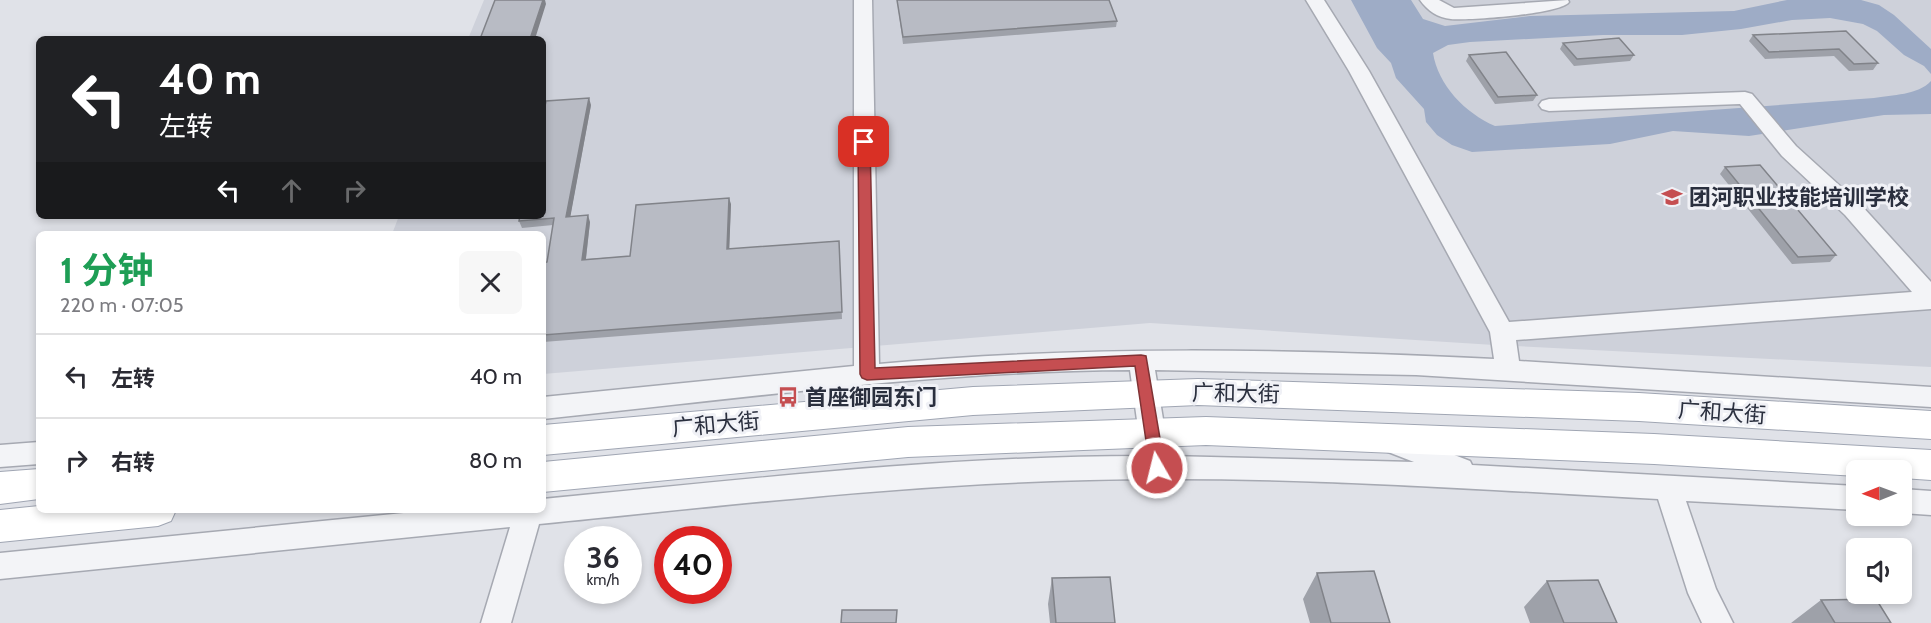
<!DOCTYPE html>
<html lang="zh">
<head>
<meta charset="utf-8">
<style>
  body { margin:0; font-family:Cabin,"Noto Sans SC",sans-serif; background:#f7f7f7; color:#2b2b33; height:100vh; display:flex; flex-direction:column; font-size:22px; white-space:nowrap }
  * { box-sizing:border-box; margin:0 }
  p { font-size:20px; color:#7c7c81 }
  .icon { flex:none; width:33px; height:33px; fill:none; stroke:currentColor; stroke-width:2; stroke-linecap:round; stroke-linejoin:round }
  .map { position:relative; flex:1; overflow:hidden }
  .sheet { position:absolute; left:36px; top:231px; width:510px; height:282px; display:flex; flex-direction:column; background:#fff; border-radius:9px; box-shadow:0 3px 9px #0003 }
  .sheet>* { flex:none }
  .top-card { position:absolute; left:36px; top:36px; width:510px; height:183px; border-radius:9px; box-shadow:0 3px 9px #0003; background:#202124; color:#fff; overflow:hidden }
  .needle { width:39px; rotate:269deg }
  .fabs { position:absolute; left:1846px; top:460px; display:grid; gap:12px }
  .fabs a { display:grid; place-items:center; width:66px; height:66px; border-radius:9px; background:#fff; box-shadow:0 3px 9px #0003; font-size:30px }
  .speed { position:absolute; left:564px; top:526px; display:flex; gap:12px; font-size:30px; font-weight:700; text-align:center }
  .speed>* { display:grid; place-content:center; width:78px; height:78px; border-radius:50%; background:#fff; box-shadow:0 3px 9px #0003; line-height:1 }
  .speed small { font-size:15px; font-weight:400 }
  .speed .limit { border:9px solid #d22; background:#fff; color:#111 }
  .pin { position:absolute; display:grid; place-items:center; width:51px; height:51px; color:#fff; margin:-26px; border-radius:12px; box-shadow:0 3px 9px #0006 }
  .me { position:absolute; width:66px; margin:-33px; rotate:352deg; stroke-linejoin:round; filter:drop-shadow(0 0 4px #0008) }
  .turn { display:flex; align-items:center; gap:21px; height:126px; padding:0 24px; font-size:27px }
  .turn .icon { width:78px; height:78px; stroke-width:2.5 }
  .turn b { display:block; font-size:42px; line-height:51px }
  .lanes { display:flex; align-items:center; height:57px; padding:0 24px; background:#0003; justify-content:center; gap:30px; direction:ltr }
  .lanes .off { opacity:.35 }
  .round { display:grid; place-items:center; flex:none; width:63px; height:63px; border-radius:9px; background:#f7f7f7 }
  .overview { display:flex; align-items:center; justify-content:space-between; height:102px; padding:0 24px }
  h1 { font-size:36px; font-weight:700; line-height:45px; color:#1e9e55 }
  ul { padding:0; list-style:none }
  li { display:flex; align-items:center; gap:18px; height:84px; padding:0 24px; border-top:2px solid #e1e1e2 }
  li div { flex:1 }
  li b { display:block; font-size:22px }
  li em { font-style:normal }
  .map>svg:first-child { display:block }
  .built { fill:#ced1da }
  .water { fill:#9eacc6 }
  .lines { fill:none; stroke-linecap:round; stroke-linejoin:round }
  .minor-casing { stroke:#a6a9b2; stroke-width:3 }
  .major-casing { stroke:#a0a6b3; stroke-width:2 }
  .minor { fill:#f3f4f7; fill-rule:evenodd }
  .major { fill:#fff; fill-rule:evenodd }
  .wall { fill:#9ea1a9 }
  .shaded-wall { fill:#818389 }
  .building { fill:#b8bbc4; stroke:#818389; stroke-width:1.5 }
  .route { fill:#c54e51; stroke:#803335; stroke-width:1.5 }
  .labels { text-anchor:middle; stroke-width:6; stroke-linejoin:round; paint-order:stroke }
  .poi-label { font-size:22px; font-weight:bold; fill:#2a2f3e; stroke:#f0f1f6; text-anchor:start }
  .street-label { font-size:22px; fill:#2a2f3e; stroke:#f0f1f6 }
</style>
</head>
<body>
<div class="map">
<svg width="1931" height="623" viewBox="0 0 1931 623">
  <rect width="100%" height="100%" fill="#e0e2e8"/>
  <path class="built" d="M484,0h1447v367l-437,-22 -344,-22 -607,51v-140h-151l7,-18h144v-177h-75z"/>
  <path class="water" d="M1351,0h60l12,19 22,7 85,-10 204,-5 53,-11h74l18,5 15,10 37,34v25l-7,-8 -20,-11 -27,-24 -14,-7 -33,-6 -38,2 -51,9 -59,6h-79l-133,7 -22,3 -15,8c5,32 32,60 62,73l379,-28c18,-3 44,-3 57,-17v33l-47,1 -135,21 -76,-5 -63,13 -138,8 -20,-7 -15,-10 -11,-13 -2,-13 -28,-31 -5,-15 -14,-15z"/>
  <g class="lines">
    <g class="minor-casing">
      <path id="minor" d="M854,0h18l7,364c205,-19 410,-15 615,-5l-4,-27 -141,-261 -43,-71h18l45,71 140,251 403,-30 -67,-77 -63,-59 -42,-52 -191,7 -7,-2 -3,-4 3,-4 7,-2 196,-7 7,2 44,52 65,59 70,77v27l-415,31 3,21 412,26v20l-515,-32 -261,-5 14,86 245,6 -31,-12 -4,-8 4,-8 9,-3 78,30 2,4 385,21v24l-171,-9 30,88 17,34h-31l-14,-30 -30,-94c-190,-10 -380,-24 -569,-19 -184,4 -367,26 -550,44l-28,99h-30l29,-96 -510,52v-26l434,-43h109v-11c199,-19 399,-43 599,-43l-12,-86c-196,1 -392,29 -587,49v-22l311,-31z
        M1420,0h19l15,8 114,-8 1,2c-8,12 -102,19 -118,17 -13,-1 -24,-9 -31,-19z
        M39,442v22l-39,3v-22z
        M1902,489l29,2v24l-29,-2z"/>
    </g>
    <g class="major-casing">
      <path id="major" d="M1198,379l441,14 292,18v28l-292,-18 -441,-16 -225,10 -430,40v-30l430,-38z
        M1206,417l448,17 277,16v30l-29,-2v-7h-45v5l-203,-12 -448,-19 -298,12 -365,35v-30l365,-35z
        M39,469v30l-39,5v-32z
        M39,506v4h137l-5,11 -13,5 -158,16v-32z"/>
    </g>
    <use href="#minor" class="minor"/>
    <use href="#major" class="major"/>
  </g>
  <path class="wall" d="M897,0h212l8,21 -1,6 -213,17z
    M1846,31l32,32 -5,7 -24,1 -15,-15 -69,3 -16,-18 4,-6z
    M1563,43l71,12 -4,6 -56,5 -14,-17z
    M1469,55l68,40 -4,6 -38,3 -29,-43z
    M591,105l-21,112 20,5 -4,37 44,-3 101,-52 -2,45 110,-8 3,78 -299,23v-79l4,-1 6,-37 -31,3 -3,-7z
    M1725,167l111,88 -6,7 -38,2 -72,-90z
    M1317,573l73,50h-80l-7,-24z
    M1052,578l63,45h-65l-2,-19z
    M1547,581l70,42h-87l-6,-16z
    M1821,600l70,23h-100z"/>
  <path class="shaded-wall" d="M543,0h2l1,4 -11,35h-5z
    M589,98l2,7 -22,119 -3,-7z
    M729,198l2,6 -2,52 -2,-7z
    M588,215l2,7 -5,44 -3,-6z"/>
  <path class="building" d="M495,0h48l-13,39h-50z
    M897,0h212l8,21 -214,16z
    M1846,31l32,32 -24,1 -15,-15 -70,3 -16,-17z
    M1619,38l15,17 -57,4 -14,-16z
    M1506,52l31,43 -39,2 -29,-42z
    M589,98l-23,119 22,-2 -6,45 48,-4 6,-51 93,-7 -2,51 112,-8 3,71 -299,23v-72l4,-1 7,-44 -35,3 1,-5h23v-101l3,-14z
    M1760,165l76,90 -38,2 -73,-90z
    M1374,571l16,52h-59l-14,-50z
    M1110,577l5,46h-59l-4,-45z
    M1598,580l19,43h-53l-17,-42z
    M1876,599l15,24h-56l-14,-23z
    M842,610h55l-1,13h-55z"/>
  <path class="route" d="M864,138l6,4 5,226 266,-13 5,1 19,112 -2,4 -6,2 -5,-2 -2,-4 -15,-102 -268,14 -5,-2 -2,-4 -2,-232z"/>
  <defs>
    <g id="school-bare" transform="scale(1.62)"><path d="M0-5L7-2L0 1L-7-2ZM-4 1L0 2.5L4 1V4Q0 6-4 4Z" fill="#c54e51" stroke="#f0f1f6" stroke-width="2.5" paint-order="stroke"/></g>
    <g id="bus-bare" transform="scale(1.62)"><path d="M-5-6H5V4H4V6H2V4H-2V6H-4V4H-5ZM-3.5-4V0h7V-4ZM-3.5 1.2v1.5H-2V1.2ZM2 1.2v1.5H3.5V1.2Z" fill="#c54e51" stroke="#f0f1f6" stroke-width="2.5" paint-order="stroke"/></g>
  </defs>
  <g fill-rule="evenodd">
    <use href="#school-bare" x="1672" y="197"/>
    <use href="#bus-bare" x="788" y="397"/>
  </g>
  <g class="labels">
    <g class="poi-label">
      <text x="1689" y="205">团河职业技能培训学校</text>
      <text x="805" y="405">首座御园东门</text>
    </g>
    <g class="street-label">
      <text transform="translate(1236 393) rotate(1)" y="8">广和大街</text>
      <text transform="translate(1722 412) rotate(4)" y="8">广和大街</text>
      <text transform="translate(716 424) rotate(-5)" y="8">广和大街</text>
    </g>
  </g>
</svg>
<div class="fabs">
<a><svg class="needle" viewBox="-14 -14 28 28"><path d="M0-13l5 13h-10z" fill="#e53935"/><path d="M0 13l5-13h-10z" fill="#7c7c81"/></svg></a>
<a><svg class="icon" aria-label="sound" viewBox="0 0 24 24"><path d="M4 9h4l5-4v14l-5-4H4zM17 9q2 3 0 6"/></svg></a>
</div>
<div class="speed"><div>36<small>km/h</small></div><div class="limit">40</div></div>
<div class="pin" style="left:864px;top:142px;background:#d93025"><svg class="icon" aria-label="arrive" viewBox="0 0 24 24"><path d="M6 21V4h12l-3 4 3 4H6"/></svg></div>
<svg class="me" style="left:1157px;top:468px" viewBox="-20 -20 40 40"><circle r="17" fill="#c54e51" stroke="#fff" stroke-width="3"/><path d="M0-11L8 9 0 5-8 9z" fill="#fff"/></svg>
<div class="top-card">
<div class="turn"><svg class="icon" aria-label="left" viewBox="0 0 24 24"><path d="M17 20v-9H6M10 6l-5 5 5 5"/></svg><div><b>40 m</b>左转</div></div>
<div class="lanes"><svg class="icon" aria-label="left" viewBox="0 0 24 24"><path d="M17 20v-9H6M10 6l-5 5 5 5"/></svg><svg class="icon off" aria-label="ahead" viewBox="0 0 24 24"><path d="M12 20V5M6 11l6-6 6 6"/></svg><svg class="icon off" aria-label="right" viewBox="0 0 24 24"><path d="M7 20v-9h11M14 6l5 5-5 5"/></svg></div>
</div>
<section class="sheet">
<div class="overview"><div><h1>1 分钟</h1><p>220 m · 07:05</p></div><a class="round"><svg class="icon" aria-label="close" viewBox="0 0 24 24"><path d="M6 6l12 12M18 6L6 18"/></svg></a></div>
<ul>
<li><svg class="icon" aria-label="left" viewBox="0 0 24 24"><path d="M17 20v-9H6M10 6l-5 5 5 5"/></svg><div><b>左转</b></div><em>40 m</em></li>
<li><svg class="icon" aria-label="right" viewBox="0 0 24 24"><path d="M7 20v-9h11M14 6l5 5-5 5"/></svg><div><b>右转</b></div><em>80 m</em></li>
</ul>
</section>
</div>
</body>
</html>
